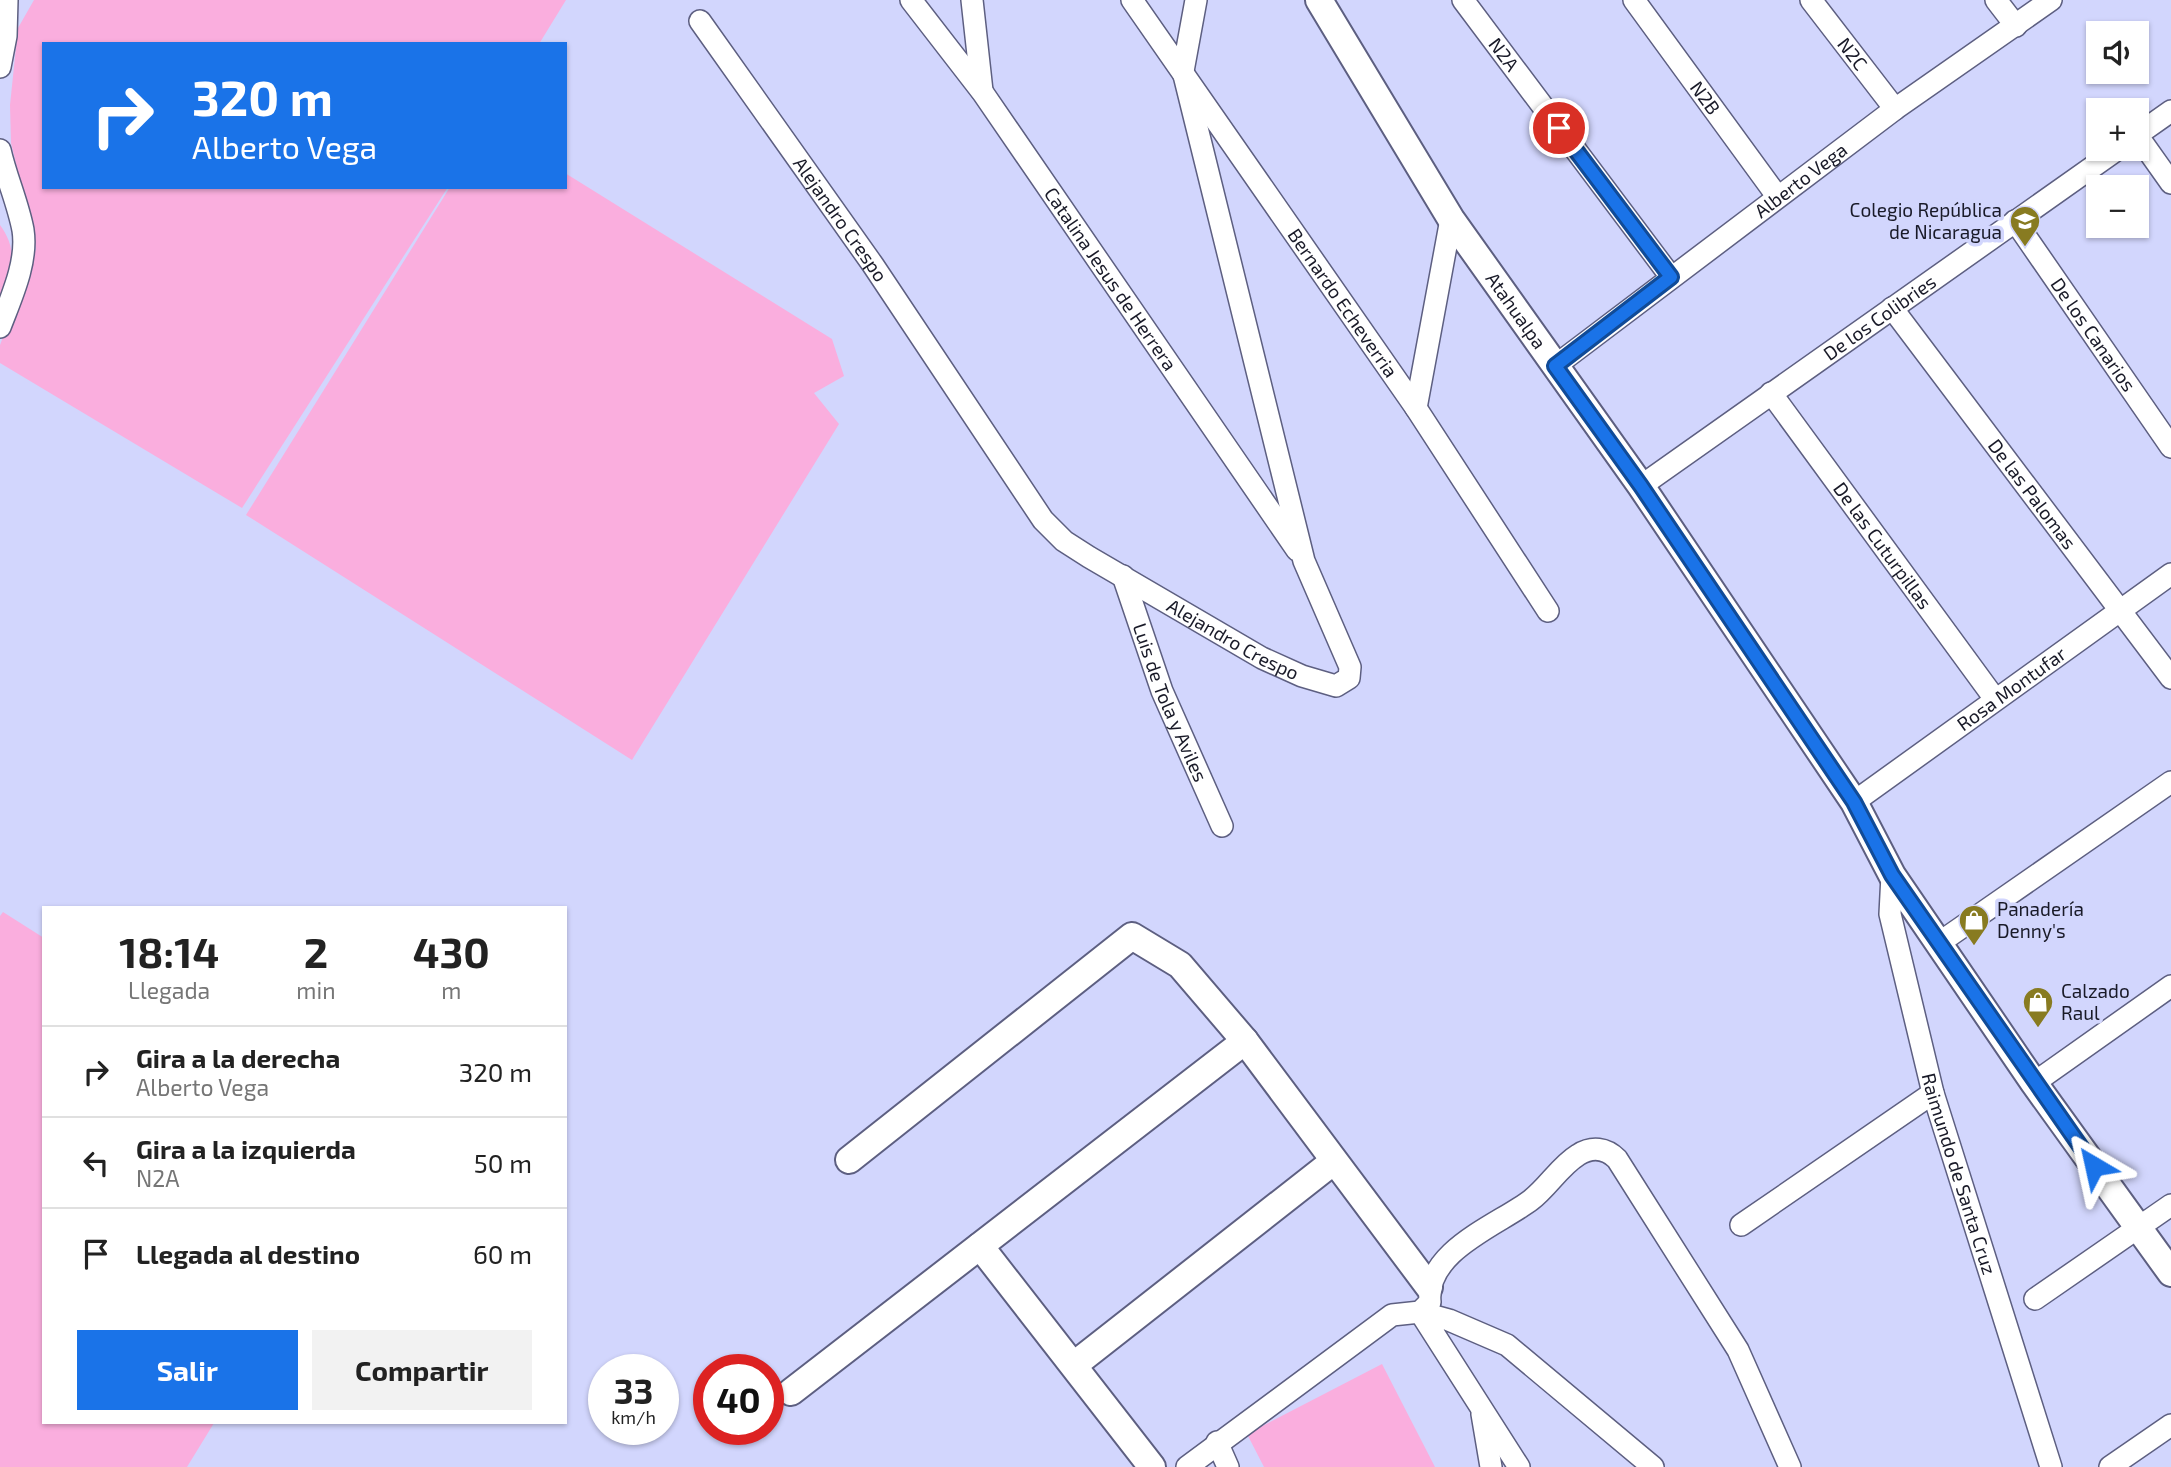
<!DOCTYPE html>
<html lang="es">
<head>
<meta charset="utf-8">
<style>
  body { margin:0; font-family:"Exo 2",sans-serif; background:#f2f2f2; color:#222; height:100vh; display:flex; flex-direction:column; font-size:26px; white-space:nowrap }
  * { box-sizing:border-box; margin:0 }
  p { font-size:23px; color:#767676 }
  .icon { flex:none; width:38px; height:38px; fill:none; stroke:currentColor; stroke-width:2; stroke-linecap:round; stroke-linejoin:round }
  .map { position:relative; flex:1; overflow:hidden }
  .side { position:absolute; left:42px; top:906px; width:525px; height:518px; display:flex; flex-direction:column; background:#fff; border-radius:0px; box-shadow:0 2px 5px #0004 }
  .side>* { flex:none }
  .guide { position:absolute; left:42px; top:42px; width:525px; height:147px; border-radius:0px; box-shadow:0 2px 5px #0004; background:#1a73e8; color:#fff; overflow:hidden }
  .tools { position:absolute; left:2086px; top:21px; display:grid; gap:14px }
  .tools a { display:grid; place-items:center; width:63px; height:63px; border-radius:0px; background:#fff; box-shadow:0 2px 5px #0004; font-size:35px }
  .speed { position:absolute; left:588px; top:1354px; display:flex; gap:14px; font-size:35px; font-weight:700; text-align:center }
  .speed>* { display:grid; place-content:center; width:91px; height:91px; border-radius:50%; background:#fff; box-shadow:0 2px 5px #0004; line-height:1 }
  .speed small { font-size:18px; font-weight:400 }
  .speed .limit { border:10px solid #d22; background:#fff; color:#111 }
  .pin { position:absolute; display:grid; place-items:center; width:60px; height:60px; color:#fff; margin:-30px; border:4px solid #fff; border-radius:50%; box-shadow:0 2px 7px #0007 }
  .me { position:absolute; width:77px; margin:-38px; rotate:324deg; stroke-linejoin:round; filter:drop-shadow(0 0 5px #0008) }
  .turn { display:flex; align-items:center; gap:24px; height:147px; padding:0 35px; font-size:32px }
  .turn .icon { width:91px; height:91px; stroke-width:2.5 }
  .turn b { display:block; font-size:49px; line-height:60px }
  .eta { display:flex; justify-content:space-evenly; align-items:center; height:119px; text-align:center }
  .eta b { font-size:42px; font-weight:700; line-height:49px }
  .primary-button { display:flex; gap:14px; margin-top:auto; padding:14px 35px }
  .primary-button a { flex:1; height:80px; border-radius:0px; background:#1a73e8; color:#fff; font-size:28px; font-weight:700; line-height:80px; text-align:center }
  .primary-button a+a { background:#f2f2f2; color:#222 }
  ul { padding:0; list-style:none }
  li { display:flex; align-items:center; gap:21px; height:91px; padding:0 35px; border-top:2px solid #e0e0e0 }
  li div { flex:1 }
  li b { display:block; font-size:26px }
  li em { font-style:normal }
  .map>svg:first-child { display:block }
  .green { fill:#faaede }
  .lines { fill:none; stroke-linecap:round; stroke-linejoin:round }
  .minor-casing { stroke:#5d5f81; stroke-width:24 }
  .tertiary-casing { stroke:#5d5f81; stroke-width:30 }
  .minor { stroke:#fff; stroke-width:21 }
  .tertiary { stroke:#fff; stroke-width:26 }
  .route-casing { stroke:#114b97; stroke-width:18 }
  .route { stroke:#1a73e8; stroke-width:12 }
  .labels { text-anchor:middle; stroke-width:7; stroke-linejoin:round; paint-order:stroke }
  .street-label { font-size:19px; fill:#191a28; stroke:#d2d6fd }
  .poi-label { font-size:19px; fill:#191a28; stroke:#d2d6fd; text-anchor:start }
</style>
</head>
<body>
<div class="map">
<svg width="2171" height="1467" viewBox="0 0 2171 1467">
  <rect width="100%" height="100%" fill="#d2d6fd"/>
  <path class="green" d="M34,0h532l-27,44h-495v143h404l-206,321 -242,-145v-18l36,-96 -25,-106 -1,-38 8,-77z
    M565,173l267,166 12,37 -30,17 25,31 -207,336 -386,-245 204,-328h115z
    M0,225c21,29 11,52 0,83z
    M3,912l41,26v485h170l-27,44h-187v-551z
    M1382,1364l53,103h-171l-17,-33z"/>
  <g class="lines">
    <g class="minor-casing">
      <g id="minor">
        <path id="s1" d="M911,0l72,93 314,457"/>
        <path d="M972,0l10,91"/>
        <path id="s2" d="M1132,0l284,408 132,203"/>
        <path id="s3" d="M1463,0l208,277"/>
        <path id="s4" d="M1634,0l143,196"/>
        <path id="s5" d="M1811,0l84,109"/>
        <path d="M1996,0l20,26"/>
        <path id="s6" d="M700,21l173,244 170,255 21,21 25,16 173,101 40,18 34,10 13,-8 1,-11 -46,-106 -121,-490 13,-71"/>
        <path d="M0,67l6,-31 1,-36"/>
        <path d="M2137,135l34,48"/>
        <path d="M2137,135l34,-24"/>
        <path d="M0,150c6,27 18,53 23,80 5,32 -12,68 -23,97"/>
        <path id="s7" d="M2015,221l156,226"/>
        <path id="s8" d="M1892,308l279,370"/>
        <path id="s9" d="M1555,366l340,-257 156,-109"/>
        <path id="s10" d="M1771,393l224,306"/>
        <path d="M1416,408l35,-189"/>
        <path id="s11" d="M1641,486l477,-337"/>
        <path id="s12" d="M1123,576l39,115 60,135"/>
        <path id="s13" d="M1854,802l317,-228"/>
        <path id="s14" d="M1892,875l-2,39 43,179 118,374"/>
        <path d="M1939,943l232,-161"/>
        <path d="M2034,1083l137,-97"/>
        <path d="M1741,1225l192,-132"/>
        <path d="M2035,1299l136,-94"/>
        <path d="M1482,1414l9,53"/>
        <path d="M1217,1442l11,25"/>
        <path d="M1187,1467l205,-152 28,-3 10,-10c-5,-51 68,-77 101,-102 17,-13 29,-34 47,-45 14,-9 28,-7 39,4l121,191 52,117"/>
        <path d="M1519,1467l-99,-155 29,8 58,25 146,122"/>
        <path d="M2110,1467l61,-42"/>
      </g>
    </g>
    <g class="tertiary-casing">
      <g id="tertiary">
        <path id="s15" d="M1319,0l132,219 190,267 213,316 38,73 142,208 137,190"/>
        <path d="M849,1160l283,-224 48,29 65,76 184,246"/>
        <path d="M980,1246l172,221"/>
        <path d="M1074,1365l260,-204"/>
        <path d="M791,1392l454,-351"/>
      </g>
    </g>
    <use href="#minor" class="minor"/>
    <use href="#tertiary" class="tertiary"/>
  </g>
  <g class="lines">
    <g class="route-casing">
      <path id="route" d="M1559,128l112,149 -116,89 86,120 213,316 38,73 202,291"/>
    </g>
    <use href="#route" class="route"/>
  </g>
  <defs>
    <g id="school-pin" transform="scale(1.575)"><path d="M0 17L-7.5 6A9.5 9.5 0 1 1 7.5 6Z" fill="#887b21" stroke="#d2d6fd"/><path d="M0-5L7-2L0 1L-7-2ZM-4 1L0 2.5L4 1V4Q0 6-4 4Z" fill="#fff"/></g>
    <g id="shop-pin" transform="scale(1.575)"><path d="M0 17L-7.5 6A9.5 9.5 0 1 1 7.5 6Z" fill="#887b21" stroke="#d2d6fd"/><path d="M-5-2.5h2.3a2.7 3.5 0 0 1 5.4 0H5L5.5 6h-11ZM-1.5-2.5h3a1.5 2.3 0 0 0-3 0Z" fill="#fff"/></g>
  </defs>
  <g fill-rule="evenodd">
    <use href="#school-pin" x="2025" y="221"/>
    <use href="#shop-pin" x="1974" y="920"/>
    <use href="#shop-pin" x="2038" y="1002"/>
  </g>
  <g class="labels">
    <g class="street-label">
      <text dy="7" stroke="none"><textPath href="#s5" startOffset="68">N2C</textPath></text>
      <text dy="7" stroke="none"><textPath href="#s3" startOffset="68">N2A</textPath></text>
      <text dy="7" stroke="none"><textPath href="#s4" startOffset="121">N2B</textPath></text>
      <text dy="7" stroke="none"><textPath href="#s9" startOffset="308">Alberto Vega</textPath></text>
      <text dy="7" stroke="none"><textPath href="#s6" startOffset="243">Alejandro Crespo</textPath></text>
      <text dy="7" stroke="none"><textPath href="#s1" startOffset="343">Catalina Jesus de Herrera</textPath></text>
      <text dy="7" stroke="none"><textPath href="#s2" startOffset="369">Bernardo Echeverria</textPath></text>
      <text dy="7" stroke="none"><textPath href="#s15" startOffset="368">Atahualpa</textPath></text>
      <text dy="7" stroke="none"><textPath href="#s11" startOffset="292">De los Colibries</textPath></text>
      <text dy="7" stroke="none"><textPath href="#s7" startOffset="138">De los Canarios</textPath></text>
      <text dy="7" stroke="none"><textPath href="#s8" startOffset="233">De las Palomas</textPath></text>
      <text dy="7" stroke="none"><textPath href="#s10" startOffset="189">De las Cuturpillas</textPath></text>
      <text dy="7" stroke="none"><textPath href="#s6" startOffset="831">Alejandro Crespo</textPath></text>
      <text dy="7" stroke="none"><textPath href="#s13" startOffset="194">Rosa Montufar</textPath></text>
      <text dy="7" stroke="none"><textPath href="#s12" startOffset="135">Luis de Tola y Aviles</textPath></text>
      <text dy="7" stroke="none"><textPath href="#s14" startOffset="308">Raimundo de Santa Cruz</textPath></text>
    </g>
    <g class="poi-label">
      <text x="2002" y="217" text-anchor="end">Colegio República<tspan x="2002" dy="22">de Nicaragua</tspan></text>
      <text x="1997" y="916">Panadería<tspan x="1997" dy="22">Denny's</tspan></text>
      <text x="2061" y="998">Calzado<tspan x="2061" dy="22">Raul</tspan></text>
    </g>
  </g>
</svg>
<div class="tools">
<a><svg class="icon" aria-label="sound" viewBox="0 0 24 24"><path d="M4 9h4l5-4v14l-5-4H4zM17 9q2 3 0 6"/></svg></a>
<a>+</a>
<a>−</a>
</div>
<div class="speed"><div>33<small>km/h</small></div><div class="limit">40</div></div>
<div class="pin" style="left:1559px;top:128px;background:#d93025"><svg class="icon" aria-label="arrive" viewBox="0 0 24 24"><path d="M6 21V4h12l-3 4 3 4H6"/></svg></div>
<svg class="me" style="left:2094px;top:1166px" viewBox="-20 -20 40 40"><path d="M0-17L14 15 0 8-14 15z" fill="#1a73e8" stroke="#fff" stroke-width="4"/></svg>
<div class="guide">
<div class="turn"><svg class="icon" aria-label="right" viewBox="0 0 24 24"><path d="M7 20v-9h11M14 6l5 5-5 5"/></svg><div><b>320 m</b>Alberto Vega</div></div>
</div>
<section class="side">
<div class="eta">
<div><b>18:14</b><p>Llegada</p></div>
<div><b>2</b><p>min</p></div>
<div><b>430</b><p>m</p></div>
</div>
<ul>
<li><svg class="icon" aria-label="right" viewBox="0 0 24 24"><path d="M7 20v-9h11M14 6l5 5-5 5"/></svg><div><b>Gira a la derecha</b><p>Alberto Vega</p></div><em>320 m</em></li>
<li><svg class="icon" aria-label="left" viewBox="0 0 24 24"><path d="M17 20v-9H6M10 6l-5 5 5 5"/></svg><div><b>Gira a la izquierda</b><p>N2A</p></div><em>50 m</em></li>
<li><svg class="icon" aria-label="arrive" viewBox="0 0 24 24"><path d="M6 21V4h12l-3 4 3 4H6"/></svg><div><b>Llegada al destino</b></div><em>60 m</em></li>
</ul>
<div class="primary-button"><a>Salir</a><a>Compartir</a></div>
</section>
</div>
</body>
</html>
